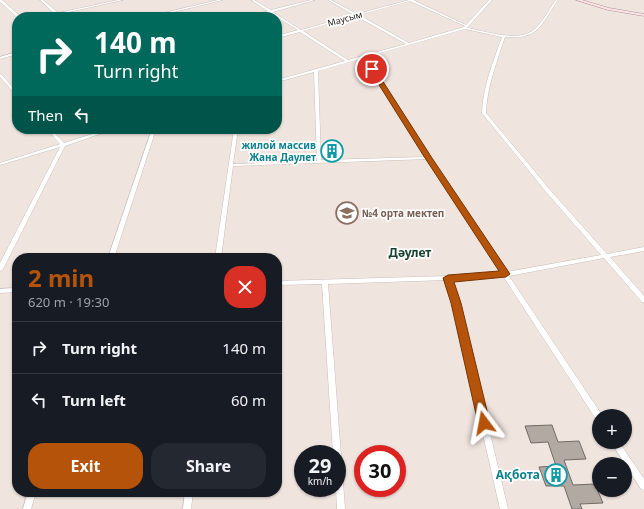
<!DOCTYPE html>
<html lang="en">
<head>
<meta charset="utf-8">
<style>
  body { margin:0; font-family:"Noto Sans",sans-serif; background:#242831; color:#f1f3f6; height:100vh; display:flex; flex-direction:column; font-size:15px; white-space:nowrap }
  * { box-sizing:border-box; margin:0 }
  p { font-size:13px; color:#9ea1a6 }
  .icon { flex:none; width:22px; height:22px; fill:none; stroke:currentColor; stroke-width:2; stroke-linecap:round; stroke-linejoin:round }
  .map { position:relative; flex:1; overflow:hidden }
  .side { position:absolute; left:12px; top:253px; width:270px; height:244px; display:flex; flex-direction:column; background:#171b24; border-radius:16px; box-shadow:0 1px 3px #0004 }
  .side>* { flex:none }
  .top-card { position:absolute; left:12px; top:12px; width:270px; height:122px; border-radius:16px; box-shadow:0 1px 3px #0004; background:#00695c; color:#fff; overflow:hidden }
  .tools { position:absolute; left:592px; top:409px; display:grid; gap:8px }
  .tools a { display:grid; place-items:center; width:40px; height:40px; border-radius:50%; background:#171b24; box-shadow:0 1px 3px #0004; font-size:20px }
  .speed { position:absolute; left:294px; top:445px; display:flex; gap:8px; font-size:20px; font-weight:700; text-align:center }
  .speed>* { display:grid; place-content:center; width:52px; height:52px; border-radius:50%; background:#171b24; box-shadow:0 1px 3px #0004; line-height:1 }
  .speed small { font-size:10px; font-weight:400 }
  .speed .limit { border:6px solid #d22; background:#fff; color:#111 }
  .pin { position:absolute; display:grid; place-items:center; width:34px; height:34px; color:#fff; margin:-17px; border:2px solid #fff; border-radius:50%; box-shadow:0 1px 4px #0007 }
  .me { position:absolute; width:44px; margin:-22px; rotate:347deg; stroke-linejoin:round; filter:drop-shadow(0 0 3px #0008) }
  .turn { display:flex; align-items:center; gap:14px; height:84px; padding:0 16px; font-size:18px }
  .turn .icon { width:52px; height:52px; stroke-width:2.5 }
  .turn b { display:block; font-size:28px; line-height:34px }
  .then { display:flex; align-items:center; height:38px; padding:0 16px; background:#0003; gap:8px; font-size:15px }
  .round { display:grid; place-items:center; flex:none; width:42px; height:42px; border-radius:16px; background:#242831 }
  .summary { display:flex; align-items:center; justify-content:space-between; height:68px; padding:0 16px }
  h1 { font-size:24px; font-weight:700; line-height:30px; color:#b45309 }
  .cta { display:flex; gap:8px; margin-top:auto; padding:8px 16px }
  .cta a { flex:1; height:46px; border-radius:16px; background:#b45309; color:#fff; font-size:16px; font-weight:700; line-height:46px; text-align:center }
  .cta a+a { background:#242831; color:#f1f3f6 }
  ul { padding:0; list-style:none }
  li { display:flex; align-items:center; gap:12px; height:52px; padding:0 16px; border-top:1px solid #363941 }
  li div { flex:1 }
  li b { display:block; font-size:15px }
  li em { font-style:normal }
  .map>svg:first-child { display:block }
  .building { fill:#b3a9a3; stroke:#736a65 }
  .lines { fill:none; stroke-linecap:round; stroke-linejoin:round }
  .street-casing { stroke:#a49994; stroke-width:0.5 }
  .secondary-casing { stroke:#a49994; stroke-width:1 }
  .street { fill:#fff; fill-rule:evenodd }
  .secondary { fill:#ffdfe4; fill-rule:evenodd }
  .route { fill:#b45309; stroke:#753606 }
  .labels { text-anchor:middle; stroke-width:3.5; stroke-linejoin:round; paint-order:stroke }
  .far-street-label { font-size:9px; fill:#282321; stroke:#fff }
  .culture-label { font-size:10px; font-weight:bold; fill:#0d838f; stroke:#fff; text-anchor:end }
  .education-label { font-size:10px; font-weight:bold; fill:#785e54; stroke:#fff; text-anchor:start }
  .quarter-label { font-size:12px; font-weight:bold; fill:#17432e; stroke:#fff }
  .near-culture-label { font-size:12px; font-weight:bold; fill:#0d838f; stroke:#fff; text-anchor:end }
</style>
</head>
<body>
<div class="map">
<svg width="644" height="509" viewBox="0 0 644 509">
  <rect width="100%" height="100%" fill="#f0e4de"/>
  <path class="building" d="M325,147h12l1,8 -12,1z
    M552,425l6,17 21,-1 7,18 -22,1 9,25 22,-1 8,19 -23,1 2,5h-10l-8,-23h-18l-7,-19 17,-1 -8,-24 -17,1 -6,-17z"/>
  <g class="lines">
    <g class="street-casing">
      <path id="street" d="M0,0h2l19,17h-4l-17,-15z
        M40,0h3l15,13 60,-13h5l-63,14 3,3h-4l-3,-2z
        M218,0h5l-70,17h-6z
        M251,0h3l17,10 40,-10h4l-42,12 28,18 53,-15 -26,-15h3l26,14 52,-14h4l53,25 23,-25h3l-25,28c19,3 53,16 69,0 8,-8 13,-19 20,-28h2c-17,24 -18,40 -53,37 -8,25 -18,49 -19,76l65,78 56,63 37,-7v4l-34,6 34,39v6h-2l-38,-44 -95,18 93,139v1h-3v4l-3,-1 -93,-143 -52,4 8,23 49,206h-8l-47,-206 -7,-23 -118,4 17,225h-8l-1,-21h1v-34h-4l-11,-170 -45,1v-4l171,-5 52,-4 -73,-113 -194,7 -12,92h-6l19,-129h4l-5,35 84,-3 -3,-89 -37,10v-2l68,-19 -45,-29 -23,6v-2l21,-6 -28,-17 -17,4h-6l21,-6zM410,1l55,25 -1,1 -55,16 -50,-28zM356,16l50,28 -58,16 -45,-29zM465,29l37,8c-9,25 -19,49 -20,76l65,80 54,62 -95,17 -76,-114 -64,-101zM363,58l62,99 -104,3 -3,-89z
        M17,52v2l-17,5v-2z
        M0,74h1l16,18v3h-1l-16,-18z
        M47,129h4l13,14 44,-14h6l-49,17 -62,123 -1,1 -2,1v-8l60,-116 -60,18v-2l60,-19z
        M152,129h4l-42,129h-6z
        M17,288v4l-17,1v-4z
        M611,442h8l25,37v11l-3,-1z
        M28,492h8l-5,17h-8z
        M185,492h8l-2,17h-8z"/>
    </g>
    <g class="secondary-casing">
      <path id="secondary" d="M576,0h6l27,8 35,6v2l-36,-6z"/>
    </g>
    <use href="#street" class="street"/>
    <use href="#secondary" class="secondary"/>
  </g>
  <path class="route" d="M372,67l3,2 57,89 78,116 -4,3 -52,5 7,21 29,120 -2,4 -4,2 -4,-2 -2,-4 -27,-120 -8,-25 5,-3 51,-4 -74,-113 -56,-89z"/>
  <defs>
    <g id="building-ring" transform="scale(1.15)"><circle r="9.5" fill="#fff" stroke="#0f9aa8" stroke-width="1.5"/><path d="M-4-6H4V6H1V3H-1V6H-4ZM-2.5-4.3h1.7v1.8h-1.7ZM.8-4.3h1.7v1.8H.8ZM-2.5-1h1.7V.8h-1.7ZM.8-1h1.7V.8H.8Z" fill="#0f9aa8"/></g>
    <g id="school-ring" transform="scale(1.15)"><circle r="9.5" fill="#fff" stroke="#8d6e63" stroke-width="1.5"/><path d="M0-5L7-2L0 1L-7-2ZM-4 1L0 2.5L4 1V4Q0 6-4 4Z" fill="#8d6e63"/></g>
  </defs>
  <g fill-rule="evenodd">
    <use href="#building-ring" x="332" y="151"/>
    <use href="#school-ring" x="347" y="213"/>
    <use href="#building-ring" x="556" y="475"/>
  </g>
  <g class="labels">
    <g class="far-street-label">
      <text transform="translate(345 19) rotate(-15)" y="3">Маусым</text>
    </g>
    <g class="culture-label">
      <text x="316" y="149">жилой массив<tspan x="316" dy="12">Жана Даулет</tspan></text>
    </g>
    <g class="education-label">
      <text x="362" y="217">№4 орта мектеп</text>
    </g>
    <g class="quarter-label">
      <text x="410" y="257">Дәулет</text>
    </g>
    <g class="near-culture-label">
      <text x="540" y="479">Ақбота</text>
    </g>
  </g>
</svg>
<div class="tools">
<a>+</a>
<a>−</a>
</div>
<div class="speed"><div>29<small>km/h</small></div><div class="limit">30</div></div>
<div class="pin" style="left:372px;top:69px;background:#d93025"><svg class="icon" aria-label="arrive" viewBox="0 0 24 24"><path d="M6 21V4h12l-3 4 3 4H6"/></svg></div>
<svg class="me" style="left:484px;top:423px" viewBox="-20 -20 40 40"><path d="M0-17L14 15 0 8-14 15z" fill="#b45309" stroke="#fff" stroke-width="4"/></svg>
<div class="top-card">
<div class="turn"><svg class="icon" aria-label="right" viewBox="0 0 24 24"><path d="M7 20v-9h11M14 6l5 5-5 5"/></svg><div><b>140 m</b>Turn right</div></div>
<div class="then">Then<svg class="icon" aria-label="left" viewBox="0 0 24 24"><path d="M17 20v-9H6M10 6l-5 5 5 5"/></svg></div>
</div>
<section class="side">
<div class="summary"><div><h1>2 min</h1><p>620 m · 19:30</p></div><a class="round" style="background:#d93025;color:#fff"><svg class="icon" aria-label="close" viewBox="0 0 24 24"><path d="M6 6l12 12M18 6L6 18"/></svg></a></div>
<ul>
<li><svg class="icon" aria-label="right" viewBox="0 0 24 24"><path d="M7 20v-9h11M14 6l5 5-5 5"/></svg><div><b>Turn right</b></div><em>140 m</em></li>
<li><svg class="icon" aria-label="left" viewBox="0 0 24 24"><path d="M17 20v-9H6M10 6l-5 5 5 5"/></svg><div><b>Turn left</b></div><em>60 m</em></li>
</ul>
<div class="cta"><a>Exit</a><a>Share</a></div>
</section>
</div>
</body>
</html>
